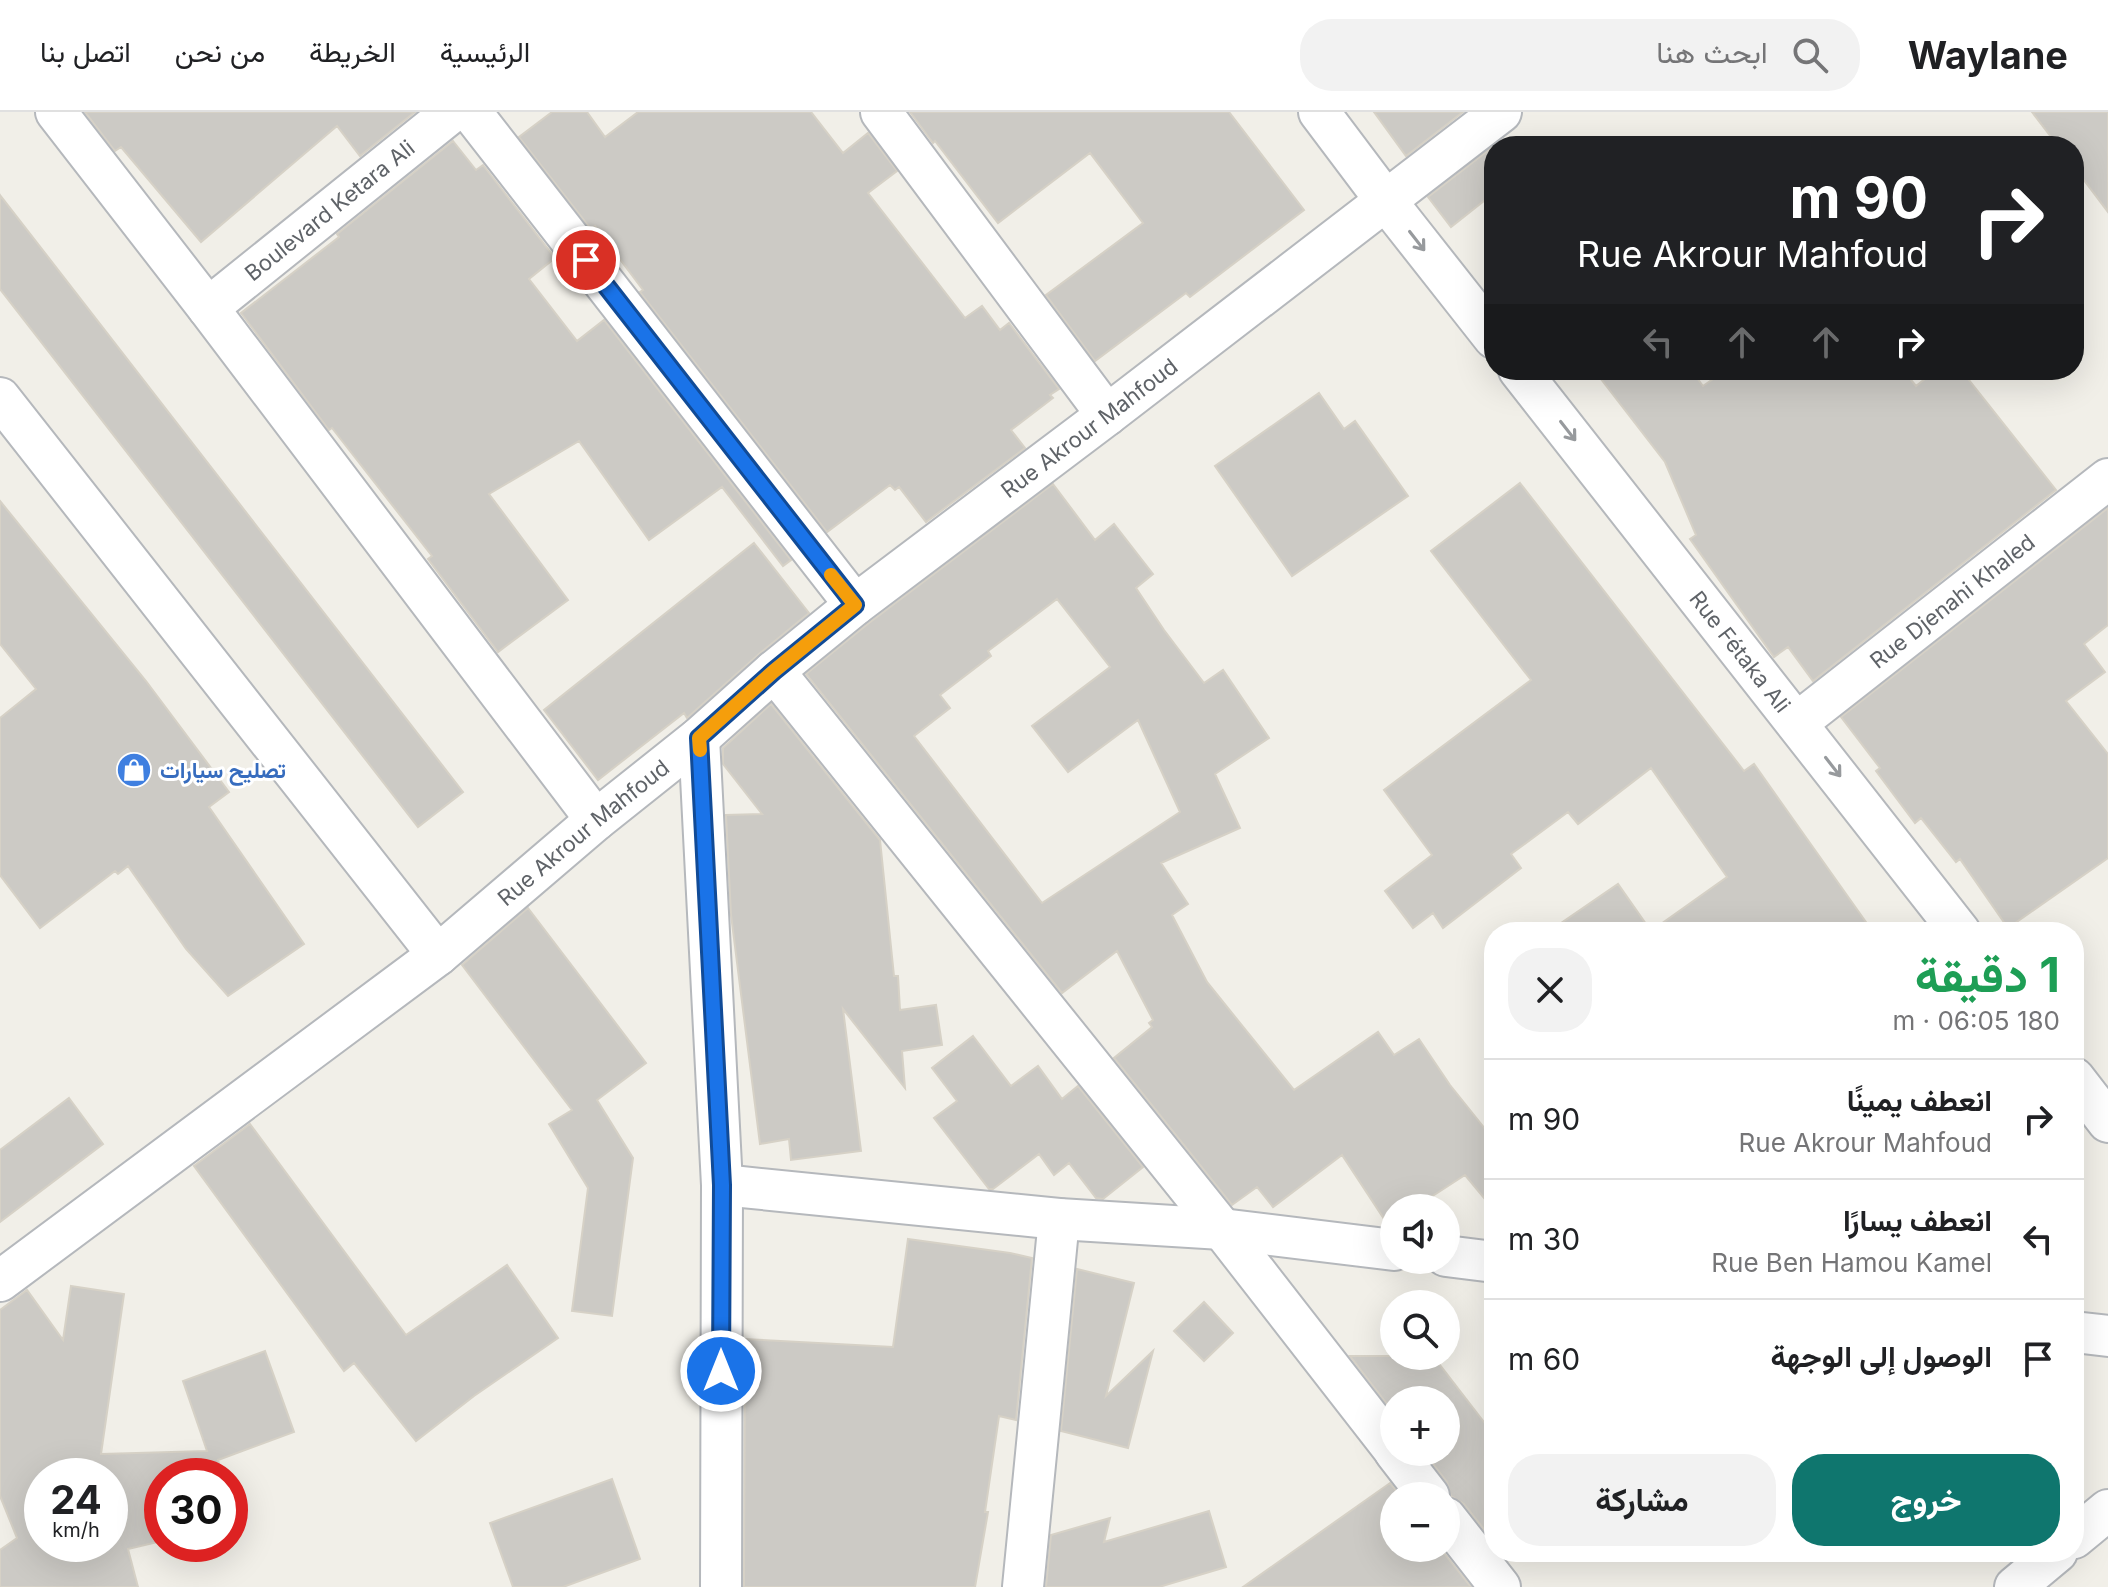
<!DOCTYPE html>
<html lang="ar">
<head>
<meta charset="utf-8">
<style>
  body { margin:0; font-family:Inter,Vazirmatn,sans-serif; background:#f2f2f2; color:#202124; direction:rtl; height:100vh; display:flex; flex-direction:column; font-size:30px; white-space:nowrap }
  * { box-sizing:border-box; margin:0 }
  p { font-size:26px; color:#757577 }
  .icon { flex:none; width:44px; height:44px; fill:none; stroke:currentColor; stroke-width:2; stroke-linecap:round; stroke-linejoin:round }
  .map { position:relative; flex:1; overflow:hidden; direction:ltr }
  .details { position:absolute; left:1484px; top:810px; width:600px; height:640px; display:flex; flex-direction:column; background:#fff; border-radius:32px; box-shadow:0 8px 32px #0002; direction:rtl }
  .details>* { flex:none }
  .guide { position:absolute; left:1484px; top:24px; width:600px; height:244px; border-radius:32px; box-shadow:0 8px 32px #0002; direction:rtl; background:#202124; color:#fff; overflow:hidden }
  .controls { position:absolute; left:1380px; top:1082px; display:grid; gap:16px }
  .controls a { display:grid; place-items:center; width:80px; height:80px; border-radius:50%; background:#fff; box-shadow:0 8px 32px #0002; font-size:40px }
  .speed { position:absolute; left:24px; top:1346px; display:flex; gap:16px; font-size:40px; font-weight:700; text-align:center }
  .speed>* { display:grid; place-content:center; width:104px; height:104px; border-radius:50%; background:#fff; box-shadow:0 8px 32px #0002; line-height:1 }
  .speed small { font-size:20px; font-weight:400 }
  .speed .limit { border:12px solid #d22; background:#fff; color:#111 }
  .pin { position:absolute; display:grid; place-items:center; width:68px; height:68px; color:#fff; margin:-34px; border:4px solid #fff; border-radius:50%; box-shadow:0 2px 8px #0007 }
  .me { position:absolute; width:88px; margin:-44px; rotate:0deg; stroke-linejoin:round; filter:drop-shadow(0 0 6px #0008) }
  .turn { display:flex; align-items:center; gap:28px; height:168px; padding:0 24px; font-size:36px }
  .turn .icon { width:104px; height:104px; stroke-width:2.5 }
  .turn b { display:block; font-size:56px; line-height:68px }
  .lanes { display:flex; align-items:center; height:76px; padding:0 24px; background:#0003; justify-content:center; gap:40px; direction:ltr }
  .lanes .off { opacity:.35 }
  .round { display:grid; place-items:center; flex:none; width:84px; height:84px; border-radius:32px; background:#f2f2f2 }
  .summary { display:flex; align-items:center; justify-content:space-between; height:136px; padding:0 24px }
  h1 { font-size:48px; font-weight:700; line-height:60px; color:#1e9e55 }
  .primary-button { display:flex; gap:16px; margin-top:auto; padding:16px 24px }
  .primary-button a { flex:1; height:92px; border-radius:32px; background:#0f766e; color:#fff; font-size:32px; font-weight:700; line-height:92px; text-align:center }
  .primary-button a+a { background:#f2f2f2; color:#202124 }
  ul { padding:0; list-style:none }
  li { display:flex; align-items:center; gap:24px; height:120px; padding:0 24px; border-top:2px solid #e0e0e0 }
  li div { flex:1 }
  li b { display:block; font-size:30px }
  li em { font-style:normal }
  header { display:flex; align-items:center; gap:48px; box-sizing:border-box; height:112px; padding:0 40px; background:#fff; border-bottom:2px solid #e0e0e0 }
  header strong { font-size:38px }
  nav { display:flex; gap:44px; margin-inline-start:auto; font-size:28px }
  .search { width:560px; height:72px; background:#f2f2f2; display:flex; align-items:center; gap:20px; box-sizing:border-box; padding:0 28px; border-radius:32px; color:#757577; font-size:30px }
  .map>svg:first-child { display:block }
  .building { fill:#cccac5; stroke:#d6d1c6; stroke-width:2; fill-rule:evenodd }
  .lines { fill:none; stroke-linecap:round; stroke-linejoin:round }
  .minor-casing { stroke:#b5b8bc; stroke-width:44 }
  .minor { stroke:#fff; stroke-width:40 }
  .oneway { stroke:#979a9d }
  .route-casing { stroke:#114b97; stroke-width:20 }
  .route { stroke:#1a73e8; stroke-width:14 }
  .slow { stroke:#f59e0b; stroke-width:14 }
  .labels { text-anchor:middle; stroke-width:6; stroke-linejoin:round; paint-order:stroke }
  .street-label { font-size:22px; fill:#5f6368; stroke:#fff }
  .shop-label { font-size:22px; font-weight:bold; fill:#366cbe; stroke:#fff; text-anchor:start }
</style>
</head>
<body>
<header>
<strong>Waylane</strong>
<div class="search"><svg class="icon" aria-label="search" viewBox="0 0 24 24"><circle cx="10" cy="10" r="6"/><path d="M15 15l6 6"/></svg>ابحث هنا</div>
<nav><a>الرئيسية</a><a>الخريطة</a><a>من نحن</a><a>اتصل بنا</a></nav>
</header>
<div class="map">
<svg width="2108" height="1475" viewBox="0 0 2108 1475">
  <rect width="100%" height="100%" fill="#f1efe8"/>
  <path class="building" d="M85,0h330l-55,44 -23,-30 -136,116 -80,-95 -6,4z
    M552,0h35l18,25 33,-25h173l32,41 25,-20 29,38 -29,22 97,125 17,-12 18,24 9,-7 50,66 -9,6 3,3 -42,32 14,18 -99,74 -27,-35 -4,3 -5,-5 -63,47 -187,-240 3,-2 -48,-64 -4,3 -72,-92z
    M910,0h319l75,98 -114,87 -4,-4 -91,68 -49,-66 97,-72 -53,-70 -92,70 -63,-82 -2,2z
    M1374,0h89l-57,44z
    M2032,0h76v100l-34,-45v-21h-16z
    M453,29l23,29 7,-5 72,93 -26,21 48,62 27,-21 187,240 -8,6 -61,-79 -73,53 -70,-99 -90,53 79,106 -70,52 -70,-93 4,-3 -100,-128 -3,2 -88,-117 98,-76 -2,-3z
    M1494,34v47l-43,34 -23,-30z
    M0,83l463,597 -45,35 -418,-538z
    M1594,258h97l12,16 23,-16h177l13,16 20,-16h25l95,120 -243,191 -25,-34 -14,10 -84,-118 6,-4 -31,-73z
    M1319,281l25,36 11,-8 53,75 -116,80 -77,-110z
    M1520,371l224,288 10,-7 119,168h-325l70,-48 33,47 76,-54 -76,-109 -73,56 -10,-12 -57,42 10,14 -78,60 -10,-15 -20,15 -28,-37 47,-36 -48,-65 147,-110 -100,-129z
    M1053,372l42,56 19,-16 39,50 -17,14 28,42 40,53 19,-13 46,68 -54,36 25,54 -79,35 27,41 -16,11 35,67 87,108 84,-58 16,23 25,-16 31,46 44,55v70l-29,-35 -51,33h-20v13l-6,4 -46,-70 -69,52 -16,-20 -25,18 -118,-147 38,-31 -3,-4 4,-3 -36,-69 -55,42 -256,-319 63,-51zM1057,487l53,68 -78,59 36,46 70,-52 42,92 -138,91 -128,-167 36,-28 -10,-13 51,-39 -3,-5z
    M0,389l146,180 83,111 -20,15 95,137 -76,52 -42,-47 -58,-83 -10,8 -3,-3 -75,57 -40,-53v-157l36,-29 -36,-45z
    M2108,396v117l-24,19 21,28 -39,29 42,53v104l-100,70 -48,-69 -4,3 -35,-44 -6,5 -39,-52 4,-3 -39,-51z
    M754,431l55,70 -50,41 -72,64 -3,-5 -86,67 -54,-70z
    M771,592l109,136 14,136h4l2,34 36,-5 6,40 -40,6 3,37 -62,-79 18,142 -70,9 -2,-21 -29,5 -29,-229 -5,-100 36,-1 -39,-50v-16z
    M528,796l118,155 -49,37 36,58 -21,158 -40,-5 16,-123 -39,-64 23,-14 -110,-145z
    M973,924l38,50 27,-20 24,33 16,-13 65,81 -40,32 -7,-1 -27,-35 -15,12 -15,-21 -46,35h-4l-55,-71 23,-17 -25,-33z
    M69,986l34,46 -103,78v-72z
    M250,1012l156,211 101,-70 51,73 -84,58 -58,45 -62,-78 -10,8 -150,-205z
    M908,1127l102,14 22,5 -16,162 -17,-4 -14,96h3l-13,75h-231l1,-248 148,8z
    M1077,1157l57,14 -28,113 47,-45 -25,97 -67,-17z
    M71,1174l53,8 -23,160 106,-3 -24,-70 82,-30 29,81 -76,28 4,16h-60v65l-34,8 10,38h-138v-37l17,-12 -17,-42v-186l27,-20 36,50zM42,1364h68v68h-68z
    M1204,1190l29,31 -29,28 -30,-30z
    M1350,1244h83l61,79v107l-30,-38 -13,-8 -4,-14 -23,-30h22v-52h-52v13z
    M612,1367l28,80 -77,28h-50l-23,-64z
    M1390,1371l10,13h-6v52h46l31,39h-228z
    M1209,1399l17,56 -67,20h-113l5,-52 59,-17 -6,24z"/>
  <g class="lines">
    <g class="minor-casing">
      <g id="minor">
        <path d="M56,0l152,196 388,512"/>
        <path d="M471,0l384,493"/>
        <path d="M881,0l226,303"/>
        <path d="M1319,0l67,89 108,137"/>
        <path id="s1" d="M208,196l244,-196"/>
        <path id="s2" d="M1519,258l441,562"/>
        <path d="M0,286l438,557"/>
        <path d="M774,559l448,558 172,221"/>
        <path id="s3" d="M1798,610l310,-243"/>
        <path d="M699,626l23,447 -1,402"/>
        <path d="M2074,966l34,44"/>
        <path d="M722,1073l337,34 163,10 172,21"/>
        <path d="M1446,1144l48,6"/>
        <path id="s4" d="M0,1169l438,-326 158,-135 103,-82 75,-67 81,-66 252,-190 394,-303"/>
        <path d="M2074,1220l34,4"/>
        <path d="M1395,1340l34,44"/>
        <path d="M1446,1406l54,69"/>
        <path d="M2074,1426l34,-28"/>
        <path d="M1023,1475l36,-368"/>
        <path d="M2015,1475l42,-35"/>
      </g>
    </g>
    <use href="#minor" class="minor"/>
  </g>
  <defs><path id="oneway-shaft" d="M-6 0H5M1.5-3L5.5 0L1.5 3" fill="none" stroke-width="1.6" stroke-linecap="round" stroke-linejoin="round" transform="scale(2)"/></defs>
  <g class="oneway">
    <use href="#oneway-shaft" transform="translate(1417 129) rotate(52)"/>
    <use href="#oneway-shaft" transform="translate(1568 319) rotate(52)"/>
    <use href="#oneway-shaft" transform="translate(1833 655) rotate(52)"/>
  </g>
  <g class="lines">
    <g class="route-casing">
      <path id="route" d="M586,148l269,345 -81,66 -75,67 23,447 -1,186"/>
    </g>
    <use href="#route" class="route"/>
    <path class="slow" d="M700,638l-1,-12 75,-67 81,-66 -24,-30"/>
  </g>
  <defs>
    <g id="shop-disc" transform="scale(1.8)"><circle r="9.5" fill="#3f7fe0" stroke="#fff"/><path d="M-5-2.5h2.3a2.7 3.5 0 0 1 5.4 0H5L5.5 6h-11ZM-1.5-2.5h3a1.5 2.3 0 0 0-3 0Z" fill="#fff"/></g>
  </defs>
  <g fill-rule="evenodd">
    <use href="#shop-disc" x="134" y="658"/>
  </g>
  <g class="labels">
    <g class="street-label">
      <text dy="8" stroke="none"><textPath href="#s1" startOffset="156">Boulevard Ketara Ali</textPath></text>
      <text dy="8" stroke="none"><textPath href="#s4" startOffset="1384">Rue Akrour Mahfoud</textPath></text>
      <text dy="8" stroke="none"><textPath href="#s3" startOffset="196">Rue Djenahi Khaled</textPath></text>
      <text dy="8" stroke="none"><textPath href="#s2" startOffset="358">Rue Fétaka Ali</textPath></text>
      <text dy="8" stroke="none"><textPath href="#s4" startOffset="736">Rue Akrour Mahfoud</textPath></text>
    </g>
    <g class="shop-label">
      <text x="160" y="666">تصليح سيارات</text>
    </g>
  </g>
</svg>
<div class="controls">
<a><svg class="icon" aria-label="sound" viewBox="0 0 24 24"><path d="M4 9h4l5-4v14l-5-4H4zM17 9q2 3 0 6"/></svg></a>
<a><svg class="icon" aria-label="search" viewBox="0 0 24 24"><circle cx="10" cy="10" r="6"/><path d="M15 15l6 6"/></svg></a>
<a>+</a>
<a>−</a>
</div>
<div class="speed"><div>24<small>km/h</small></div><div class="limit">30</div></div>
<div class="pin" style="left:586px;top:148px;background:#d93025"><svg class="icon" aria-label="arrive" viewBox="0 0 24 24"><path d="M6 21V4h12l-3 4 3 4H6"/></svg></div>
<svg class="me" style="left:721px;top:1259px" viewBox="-20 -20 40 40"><circle r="17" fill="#1a73e8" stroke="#fff" stroke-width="3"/><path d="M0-11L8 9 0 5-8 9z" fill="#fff"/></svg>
<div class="guide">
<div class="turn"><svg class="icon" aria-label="right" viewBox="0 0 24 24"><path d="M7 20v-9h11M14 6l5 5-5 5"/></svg><div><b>90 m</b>Rue Akrour Mahfoud</div></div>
<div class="lanes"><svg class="icon off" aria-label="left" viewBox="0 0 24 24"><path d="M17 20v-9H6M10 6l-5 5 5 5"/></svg><svg class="icon off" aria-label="ahead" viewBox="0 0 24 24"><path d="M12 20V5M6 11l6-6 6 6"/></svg><svg class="icon off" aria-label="ahead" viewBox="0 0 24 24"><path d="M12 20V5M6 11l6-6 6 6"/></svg><svg class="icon" aria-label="right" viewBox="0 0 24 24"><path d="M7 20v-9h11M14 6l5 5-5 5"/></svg></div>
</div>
<section class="details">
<div class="summary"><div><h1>1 دقيقة</h1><p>180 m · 06:05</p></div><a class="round"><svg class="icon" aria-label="close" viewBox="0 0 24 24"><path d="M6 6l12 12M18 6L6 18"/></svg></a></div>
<ul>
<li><svg class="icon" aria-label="right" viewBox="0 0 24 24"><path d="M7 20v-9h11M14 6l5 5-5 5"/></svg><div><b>انعطف يمينًا</b><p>Rue Akrour Mahfoud</p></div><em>90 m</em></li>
<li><svg class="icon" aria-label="left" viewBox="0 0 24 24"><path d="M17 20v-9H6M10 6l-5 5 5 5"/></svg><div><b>انعطف يسارًا</b><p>Rue Ben Hamou Kamel</p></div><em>30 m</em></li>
<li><svg class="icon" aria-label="arrive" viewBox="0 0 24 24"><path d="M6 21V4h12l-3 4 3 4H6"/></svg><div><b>الوصول إلى الوجهة</b></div><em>60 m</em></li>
</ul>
<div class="primary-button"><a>خروج</a><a>مشاركة</a></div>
</section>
</div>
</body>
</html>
